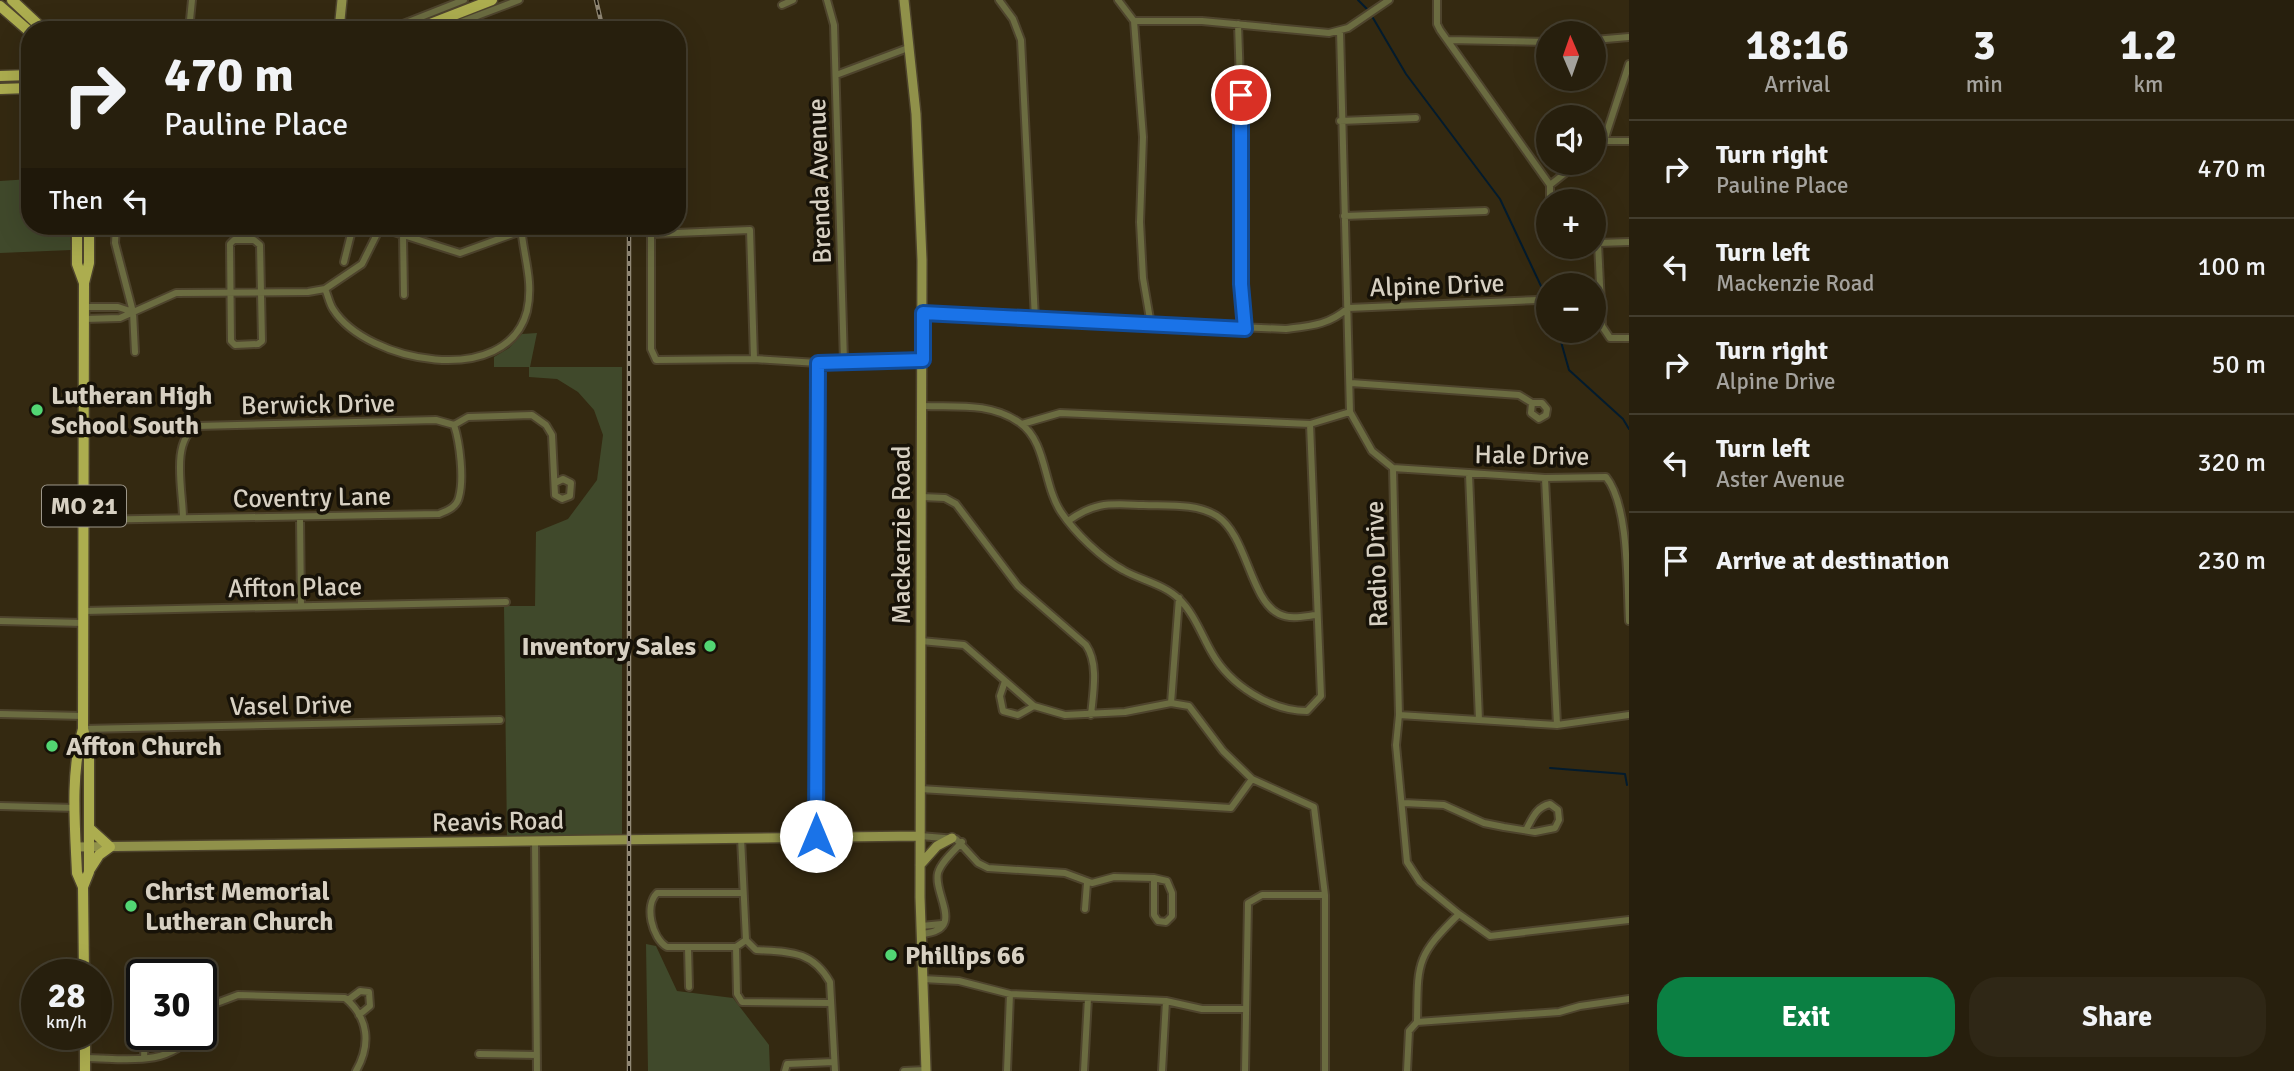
<!DOCTYPE html>
<html lang="en">
<head>
<meta charset="utf-8">
<style>
  body { margin:0; font-family:Signika,sans-serif; background:#2f2716; color:#f1f3f6; height:100vh; display:flex; flex-direction:column; font-size:26px; white-space:nowrap }
  * { box-sizing:border-box; margin:0 }
  p { font-size:23px; color:#a4a29d }
  .icon { flex:none; width:38px; height:38px; fill:none; stroke:currentColor; stroke-width:2; stroke-linecap:round; stroke-linejoin:round }
  .map { position:relative; flex:1; overflow:hidden }
  .details { display:flex; flex-direction:column; background:#271f0d; width:665px }
  .details>* { flex:none }
  .banner { position:absolute; left:21px; top:21px; width:665px; height:214px; border-radius:28px; box-shadow:0 7px 28px #0002,0 0 0 2px #433d2e; background:#271f0d; color:#f1f3f6; overflow:hidden }
  .needle { width:46px; rotate:358deg }
  .tools { position:absolute; left:1536px; top:21px; display:grid; gap:14px }
  .tools a { display:grid; place-items:center; width:70px; height:70px; border-radius:50%; background:#271f0d; box-shadow:0 7px 28px #0002,0 0 0 2px #433d2e; font-size:35px }
  .speed { position:absolute; left:21px; top:959px; display:flex; gap:14px; font-size:35px; font-weight:700; text-align:center }
  .speed>* { display:grid; place-content:center; width:91px; height:91px; border-radius:50%; background:#271f0d; box-shadow:0 7px 28px #0002,0 0 0 2px #433d2e; line-height:1 }
  .speed small { font-size:18px; font-weight:400 }
  .speed .limit { border:4px solid #111; border-radius:10px; background:#fff; color:#111 }
  .pin { position:absolute; display:grid; place-items:center; width:60px; height:60px; color:#fff; margin:-30px; border:4px solid #fff; border-radius:50%; box-shadow:0 2px 7px #0007 }
  .me { position:absolute; width:77px; margin:-38px; rotate:0deg; stroke-linejoin:round; filter:drop-shadow(0 0 5px #0008) }
  .turn { display:flex; align-items:center; gap:24px; height:147px; padding:0 28px; font-size:32px }
  .turn .icon { width:91px; height:91px; stroke-width:2.5 }
  .turn b { display:block; font-size:49px; line-height:60px }
  .then { display:flex; align-items:center; height:66px; padding:0 28px; background:#0003; gap:14px; font-size:26px }
  .eta { display:flex; justify-content:space-evenly; align-items:center; height:119px; text-align:center }
  .eta b { font-size:42px; font-weight:700; line-height:49px }
  .primary-button { display:flex; gap:14px; margin-top:auto; padding:14px 28px }
  .primary-button a { flex:1; height:80px; border-radius:28px; background:#0b8043; color:#fff; font-size:28px; font-weight:700; line-height:80px; text-align:center }
  .primary-button a+a { background:#2f2716; color:#f1f3f6 }
  ul { padding:0; list-style:none }
  li { display:flex; align-items:center; gap:21px; height:98px; padding:0 28px; border-top:2px solid #433d2e }
  li div { flex:1 }
  li b { display:block; font-size:26px }
  li em { font-style:normal }
  main { display:flex; flex:1; min-height:0 }
  .map>svg:first-child { display:block }
  .green { fill:#40492b }
  .lines { fill:none; stroke-linecap:round; stroke-linejoin:round }
  .stream { stroke:#031b2d; stroke-width:2 }
  .street-casing { stroke:#4e442d; stroke-width:10 }
  .secondary-casing { stroke:#4e442d; stroke-width:12 }
  .primary-casing { stroke:#4e442d; stroke-width:13 }
  .street { stroke:#6b6c41; stroke-width:6 }
  .secondary { stroke:#90914a; stroke-width:9 }
  .primary { stroke:#acad4f; stroke-width:10 }
  .rail-casing { stroke:#908774; stroke-width:4.5 }
  .rail { stroke:#171208; stroke-width:2; stroke-dasharray:5; stroke-linecap:butt }
  .route-casing { stroke:#114b97; stroke-width:18 }
  .route { stroke:#1a73e8; stroke-width:12 }
  .poi-dot { fill:#52d673; stroke:#171208; stroke-width:2.5 }
  .labels { text-anchor:middle; stroke-width:7; stroke-linejoin:round; paint-order:stroke }
  .shield { fill:#171208; stroke:#9d978a; stroke-width:2 }
  .shield-label { font-size:24px; font-weight:bold; fill:#d7d0c2 }
  .street-label { font-size:26px; fill:#d7d0c2; stroke:#171208 }
  .poi-label { font-size:26px; font-weight:bold; fill:#d7d0c2; stroke:#171208; text-anchor:start }
</style>
</head>
<body>
<main>
<div class="map">
<svg width="1629" height="1071" viewBox="0 0 1629 1071">
  <rect width="100%" height="100%" fill="#342911"/>
  <path class="green" d="M30,179v47h40l1,24 -71,3v-72z
    M537,333l-7,34h92v468l-115,3 -3,-232h31l1,-74 32,-13 29,-39 6,-45 -9,-25 -16,-18 -21,-13 -28,-2v-10h-35v-10l15,-9 13,-14z
    M646,944l10,2 21,45 56,7 36,47 1,26h-122z"/>
  <g class="lines">
    <path class="stream" d="M1358,0l9,9
      M1373,18l33,56 94,125 49,104
      M1558,331l11,39 54,49 6,10
      M1550,768l75,6 2,11"/>
    <g class="street-casing">
      <path id="street" d="M827,0l7,25 10,337
        M999,0l14,19 8,21 14,279
        M1118,0l16,21 9,116 -3,85 3,56 8,47
        M1437,0v24l3,6 110,155v16
        M782,5l11,-5
        M1134,21h68l127,12 19,-5 41,-28
        M1238,24l4,117 -1,143 4,45
        M189,30l3,-30
        M388,30l76,-30
        M440,30l79,-30
        M1340,31l10,381 22,39 21,17 6,247 -3,30 11,117 13,20 39,32c-44,43 -41,49 -42,108l-8,9 -2,40
        M1448,40l101,2
        M1594,40l35,-3
        M836,75l72,-27
        M1340,121l76,-3
        M1604,141h25
        M1594,149l10,-8 25,-77
        M1550,185l28,-22
        M1344,216l141,-5
        M116,226l-1,17 18,69 2,40
        M375,226l85,27 61,-22
        M268,228v-2
        M403,235l1,60
        M234,240h20l6,5 2,96 -4,3 -23,1 -4,-4 -1,-97z
        M1594,240l4,3 31,-1
        M1598,243l4,83 8,12h19
        M344,262l9,-36
        M325,289l37,-25 19,-38
        M84,307h34l15,5
        M923,313l363,16c24,-3 43,-4 62,-21l190,-8
        M84,319l36,-1 56,-25 132,-1 17,-3c3,6 4,14 8,20 34,54 174,80 194,2 7,-30 -4,-56 -6,-85
        M754,359l-4,-129 -99,4v115l5,11 98,-1 64,4 105,-3
        M1351,383l168,12 13,8h10l5,6 -1,6 -7,4 -8,-6 1,-10
        M922,406c33,1 69,-4 98,17 27,19 23,62 41,89 14,21 40,46 62,58 17,10 41,14 56,29 15,14 23,37 33,54 18,32 59,58 95,58l14,-15 -11,-272
        M1022,424l38,-11 250,11 40,-12
        M454,425l14,-8 64,-2 14,10 6,10 3,60 7,4 8,-3 1,-13 -8,-4 -8,4
        M1393,468l152,10 61,-1c23,28 21,107 23,144
        M1469,474l10,246
        M1545,478l12,247
        M922,497l23,1 11,6 62,82 68,59c13,19 7,48 5,70
        M300,517l1,89
        M183,518c0,-27 -13,-77 14,-92l239,-6 18,5
        M84,520l355,-6c8,-3 18,-7 20,-17 5,-18 1,-54 -5,-72
        M1068,521c28,-20 42,-17 75,-16 24,1 53,-2 74,11 30,19 33,84 62,98 12,6 26,2 37,1
        M84,611l422,-9
        M0,621l84,2
        M921,641l43,4 70,61 31,9 60,-3 46,-9 18,3 34,45 29,28 62,28 11,88v176
        M1005,681l-5,15 3,15 15,4 16,-9
        M1171,703l8,-105
        M0,714l83,2
        M1399,715l158,10 72,-10
        M83,729l417,-9
        M920,789l311,19 21,-29
        M1404,803l40,2 40,18 20,4 31,5 20,-4 4,-8 -1,-10 -8,-6c-14,3 -18,15 -24,26
        M0,806l76,2
        M816,836l2,-473
        M920,836l36,3 22,24 10,5 77,5 27,10 22,-6 40,1
        M741,838l5,102 10,10c33,2 56,0 74,32l5,89
        M535,842l2,229
        M1154,878l13,3 5,12v23l-6,6 -8,-1 -4,-6z
        M742,893h-85c-13,13 -5,45 10,54h69l10,-7
        M1085,909l2,-26
        M1459,914l31,22 139,-16
        M921,926l21,-2
        M921,934c46,-3 12,-39 17,-61 3,-11 16,-22 24,-31
        M688,947l1,40
        M736,947l1,47 5,8 89,1
        M923,979l36,2 51,13 156,7 36,8h44
        M142,992l-5,3v10l5,4
        M348,1000l12,-9 9,1 1,14 -11,9
        M201,1022l13,-18 24,-9 107,3c24,20 26,47 11,73
        M1417,1022l142,-10 21,-6 49,-7
        M479,1054l58,1
        M85,1058c39,0 82,10 108,-24
        M144,1058l1,-24
        M785,1071l2,-7 47,-2
        M904,1071l22,-1
        M1007,1071l3,-77
        M1084,1071l4,-73
        M1162,1071l4,-70
        M1245,1071l3,-168 14,-8h63"/>
    </g>
    <g class="secondary-casing">
      <path id="secondary" d="M904,0l12,114 6,146 -2,637 6,174
        M339,30l3,-30
        M76,847l844,-11
        M920,865l17,-19 15,-8"/>
    </g>
    <g class="primary-casing">
      <path id="primary" d="M12,0l32,30
        M0,6l30,26
        M415,30l77,-30
        M0,76l30,-1
        M0,89l30,-1
        M77,226v38l7,19
        M83,729l6,22v121l-6,15 1,88
        M89,828l21,19 -11,8 -9,14
        M83,887l-6,-14c-2,-46 -7,-99 6,-144l1,-446 5,-20v-37
        M85,1034v37"/>
    </g>
    <use href="#street" class="street"/>
    <use href="#secondary" class="secondary"/>
    <use href="#primary" class="primary"/>
    <g class="rail-casing">
      <path id="rail" d="M596,0l7,30
        M629,1071v-845"/>
    </g>
    <use href="#rail" class="rail"/>
  </g>
  <g class="lines">
    <g class="route-casing">
      <path id="route" d="M816,836l2,-473 105,-3v-47l322,16 -4,-45v-189"/>
    </g>
    <use href="#route" class="route"/>
  </g>
  <g class="poi-dot">
    <circle cx="37" cy="410" r="7"/>
    <circle cx="710" cy="646" r="7"/>
    <circle cx="52" cy="746" r="7"/>
    <circle cx="131" cy="906" r="7"/>
    <circle cx="891" cy="955" r="7"/>
  </g>
  <g class="labels">
    <rect class="shield" x="42" y="485.5" width="84" height="41" rx="5"/>
    <g class="shield-label">
      <text x="84" y="514">MO 21</text>
    </g>
    <g class="street-label">
      <text transform="translate(819 181) rotate(-92)" y="9">Brenda Avenue</text>
      <text transform="translate(1437 285) rotate(-2)" y="9">Alpine Drive</text>
      <text transform="translate(318 404) rotate(-1)" y="9">Berwick Drive</text>
      <text transform="translate(1532 455) rotate(1)" y="9">Hale Drive</text>
      <text transform="translate(312 497) rotate(-1)" y="9">Coventry Lane</text>
      <text transform="translate(901 535) rotate(-90)" y="9">Mackenzie Road</text>
      <text transform="translate(1376 564) rotate(-92)" y="9">Radio Drive</text>
      <text transform="translate(295 587) rotate(-1)" y="9">Affton Place</text>
      <text transform="translate(291 705) rotate(-1)" y="9">Vasel Drive</text>
      <text transform="translate(498 821) rotate(-1)" y="9">Reavis Road</text>
    </g>
    <g class="poi-label">
      <text x="51" y="404">Lutheran High<tspan x="51" dy="30">School South</tspan></text>
      <text x="696" y="655" text-anchor="end">Inventory Sales</text>
      <text x="66" y="755">Affton Church</text>
      <text x="145" y="900">Christ Memorial<tspan x="145" dy="30">Lutheran Church</tspan></text>
      <text x="905" y="964">Phillips 66</text>
    </g>
  </g>
</svg>
<div class="tools">
<a><svg class="needle" viewBox="-14 -14 28 28"><path d="M0-13l5 13h-10z" fill="#e53935"/><path d="M0 13l5-13h-10z" fill="#a4a29d"/></svg></a>
<a><svg class="icon" aria-label="sound" viewBox="0 0 24 24"><path d="M4 9h4l5-4v14l-5-4H4zM17 9q2 3 0 6"/></svg></a>
<a>+</a>
<a>−</a>
</div>
<div class="speed"><div>28<small>km/h</small></div><div class="limit">30</div></div>
<div class="pin" style="left:1241px;top:95px;background:#d93025"><svg class="icon" aria-label="arrive" viewBox="0 0 24 24"><path d="M6 21V4h12l-3 4 3 4H6"/></svg></div>
<svg class="me" style="left:816px;top:836px" viewBox="-20 -20 40 40"><circle r="19" fill="#fff"/><path d="M0-13L10 11 0 6-10 11z" fill="#1a73e8"/></svg>
<div class="banner">
<div class="turn"><svg class="icon" aria-label="right" viewBox="0 0 24 24"><path d="M7 20v-9h11M14 6l5 5-5 5"/></svg><div><b>470 m</b>Pauline Place</div></div>
<div class="then">Then<svg class="icon" aria-label="left" viewBox="0 0 24 24"><path d="M17 20v-9H6M10 6l-5 5 5 5"/></svg></div>
</div>
</div>
<section class="details">
<div class="eta">
<div><b>18:16</b><p>Arrival</p></div>
<div><b>3</b><p>min</p></div>
<div><b>1.2</b><p>km</p></div>
</div>
<ul>
<li><svg class="icon" aria-label="right" viewBox="0 0 24 24"><path d="M7 20v-9h11M14 6l5 5-5 5"/></svg><div><b>Turn right</b><p>Pauline Place</p></div><em>470 m</em></li>
<li><svg class="icon" aria-label="left" viewBox="0 0 24 24"><path d="M17 20v-9H6M10 6l-5 5 5 5"/></svg><div><b>Turn left</b><p>Mackenzie Road</p></div><em>100 m</em></li>
<li><svg class="icon" aria-label="right" viewBox="0 0 24 24"><path d="M7 20v-9h11M14 6l5 5-5 5"/></svg><div><b>Turn right</b><p>Alpine Drive</p></div><em>50 m</em></li>
<li><svg class="icon" aria-label="left" viewBox="0 0 24 24"><path d="M17 20v-9H6M10 6l-5 5 5 5"/></svg><div><b>Turn left</b><p>Aster Avenue</p></div><em>320 m</em></li>
<li><svg class="icon" aria-label="arrive" viewBox="0 0 24 24"><path d="M6 21V4h12l-3 4 3 4H6"/></svg><div><b>Arrive at destination</b></div><em>230 m</em></li>
</ul>
<div class="primary-button"><a>Exit</a><a>Share</a></div>
</section>
</main>
</body>
</html>
